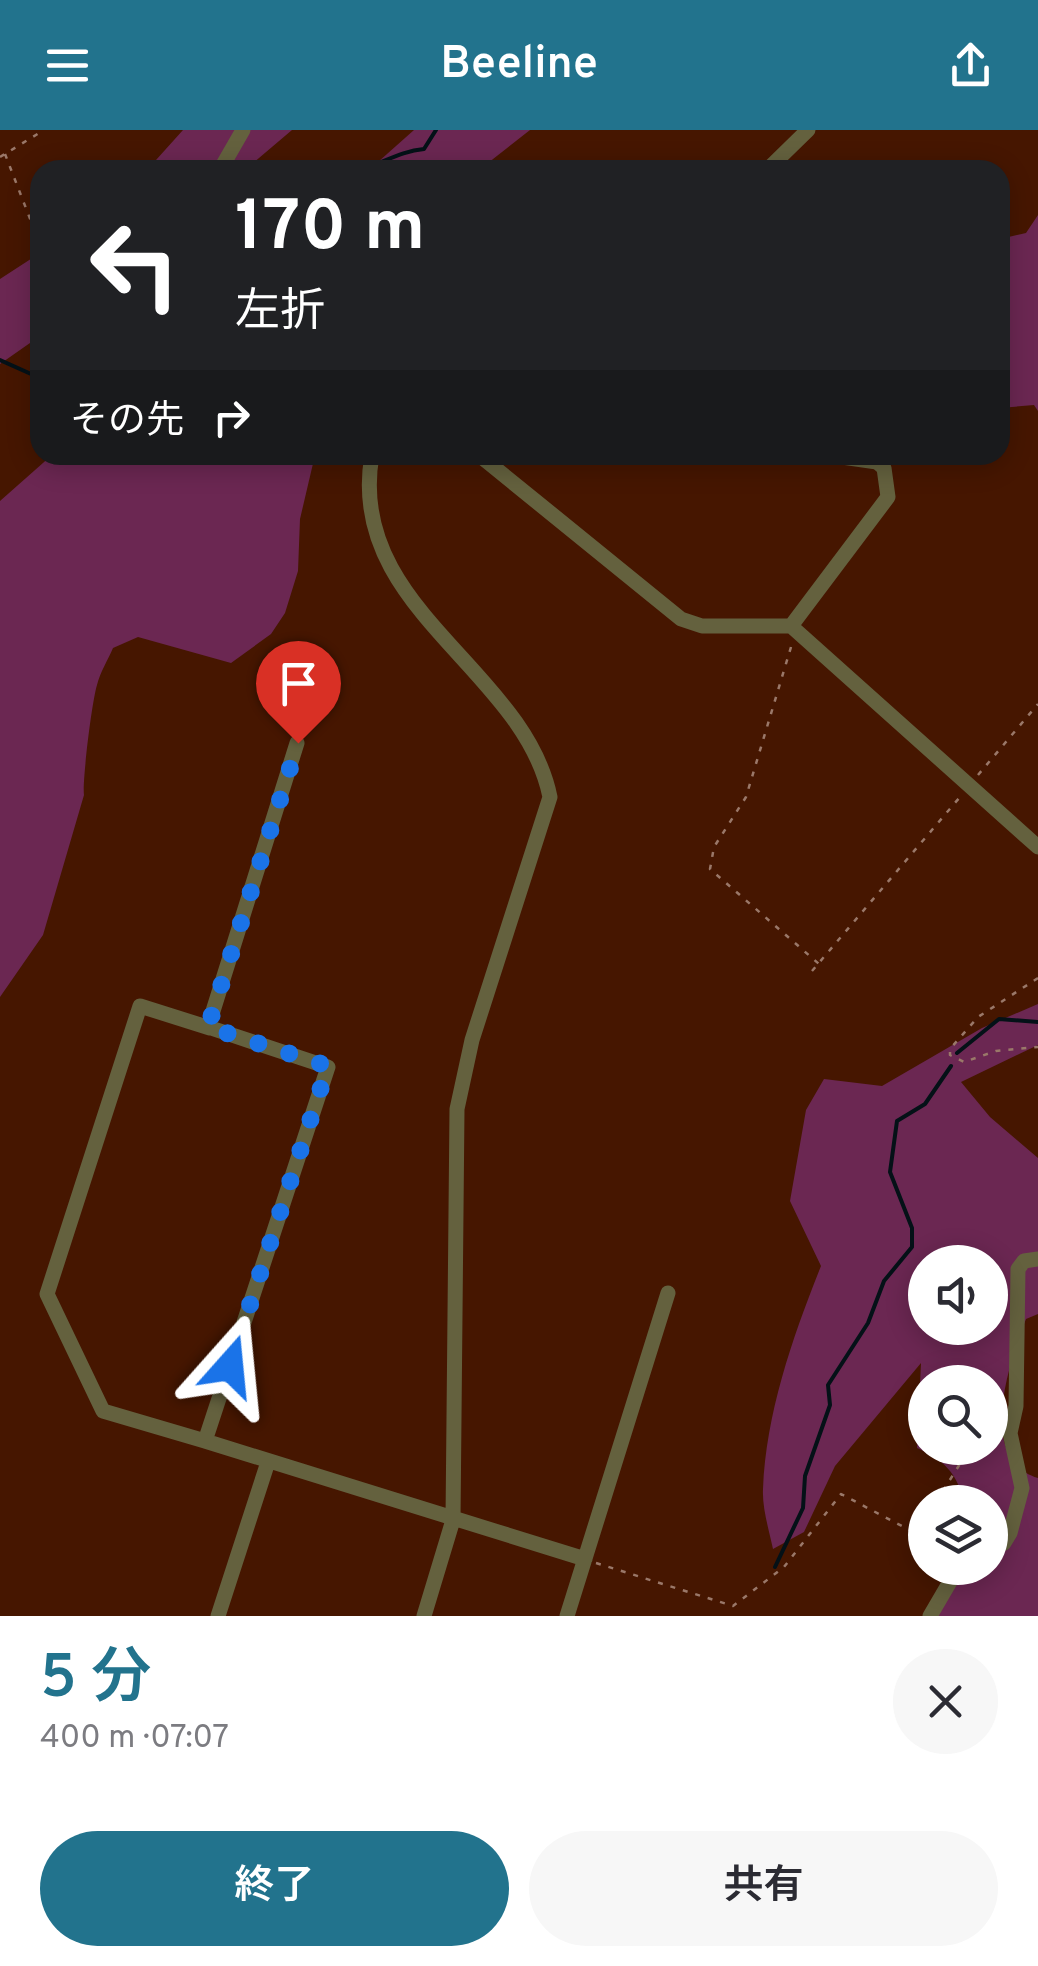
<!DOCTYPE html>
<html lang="ja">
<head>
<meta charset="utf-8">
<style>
  body { margin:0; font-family:Overpass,"Noto Sans JP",sans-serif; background:#f7f7f7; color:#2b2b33; height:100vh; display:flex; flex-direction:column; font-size:38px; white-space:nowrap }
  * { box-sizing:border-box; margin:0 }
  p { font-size:32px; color:#7c7c81 }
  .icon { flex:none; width:55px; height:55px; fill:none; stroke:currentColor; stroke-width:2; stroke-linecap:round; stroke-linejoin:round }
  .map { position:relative; height:1486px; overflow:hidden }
  .sheet { display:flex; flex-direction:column; background:#fff; flex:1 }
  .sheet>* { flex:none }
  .top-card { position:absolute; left:30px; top:30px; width:980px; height:305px; border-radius:30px; box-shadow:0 5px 25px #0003; background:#202124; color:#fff; overflow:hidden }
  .tools { position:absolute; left:908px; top:1115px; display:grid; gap:20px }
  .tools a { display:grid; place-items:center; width:100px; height:100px; border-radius:50%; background:#fff; box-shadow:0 5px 25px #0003; font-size:50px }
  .pin { position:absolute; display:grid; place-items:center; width:85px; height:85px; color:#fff; margin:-102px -42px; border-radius:50% 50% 50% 0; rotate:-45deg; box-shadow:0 0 10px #0007 }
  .pin .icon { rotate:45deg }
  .me { position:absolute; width:110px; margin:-55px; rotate:18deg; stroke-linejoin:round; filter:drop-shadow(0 0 8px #0008) }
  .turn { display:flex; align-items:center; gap:35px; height:210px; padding:0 40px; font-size:45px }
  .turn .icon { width:130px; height:130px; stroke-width:2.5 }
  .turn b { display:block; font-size:70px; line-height:85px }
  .then { display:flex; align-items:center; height:95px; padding:0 40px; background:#0003; gap:20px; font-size:38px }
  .round { display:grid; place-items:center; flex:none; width:105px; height:105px; border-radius:52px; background:#f7f7f7 }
  .headline { display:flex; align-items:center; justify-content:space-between; height:170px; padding:0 40px }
  h1 { font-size:60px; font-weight:600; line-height:75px; color:#22738d }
  .button { display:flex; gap:20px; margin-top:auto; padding:20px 40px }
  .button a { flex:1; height:115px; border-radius:60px; background:#22738d; color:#fff; font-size:40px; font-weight:600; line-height:115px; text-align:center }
  .button a+a { background:#f7f7f7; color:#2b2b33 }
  header { display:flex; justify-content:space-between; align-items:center; height:130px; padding:0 40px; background:#22738d; color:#fff; font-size:45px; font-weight:600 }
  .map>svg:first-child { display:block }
  .green { fill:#6b2752; fill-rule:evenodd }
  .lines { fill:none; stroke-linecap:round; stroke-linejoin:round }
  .stream { stroke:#041117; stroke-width:4 }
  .path { stroke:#9a7869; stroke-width:2.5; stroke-dasharray:5 8; stroke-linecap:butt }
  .minor { stroke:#64613e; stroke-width:15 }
  .route { stroke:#1a73e8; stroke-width:18; stroke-dasharray:0 32.4 }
</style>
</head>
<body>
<header><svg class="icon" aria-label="menu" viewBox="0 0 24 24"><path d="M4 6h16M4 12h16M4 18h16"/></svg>Beeline<svg class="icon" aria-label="share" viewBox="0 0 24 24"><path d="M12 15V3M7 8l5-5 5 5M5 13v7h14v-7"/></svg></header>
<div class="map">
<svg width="1038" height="1486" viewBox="0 0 1038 1486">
  <rect width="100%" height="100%" fill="#461600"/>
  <path class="green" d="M183,0h109l-47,40h-98z
    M414,0h116l-51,40h-110z
    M1038,85v196l-4,-6 -34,3v-169l26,-6z
    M40,123v83l-40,28v-85z
    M52,325h263l-15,64 -2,52 -13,42 -14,21 -40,29 -93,-26 -25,11c-5,12 -13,24 -16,37 -5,16 -15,97 -13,110l-41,140 -43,62v-496z
    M1038,874v41l-77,37 29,35 48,41v156l-12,5c-16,42 -51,140 12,159v138h-108l19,-48h41v-66h-26c-7,-29 -20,-42 -47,-54l4,-85 -86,103 -31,66 -31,17c-4,-19 -11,-41 -10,-60 3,-76 30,-153 58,-223l-31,-65 16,-91 18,-31 58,7 100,-58zM925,1132h65v66h-65zM925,1252h65v66h-65z"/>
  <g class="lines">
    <path class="stream" d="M360,40c23,-7 41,-19 64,-21l12,-19
      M0,230l40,18
      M957,923l42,-34 39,3
      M775,1437l28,-59 2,-32 25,-71 -2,-20 40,-62 16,-42 28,-34v-19l-22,-56 7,-51 28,-17 26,-38"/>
    <path class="path" d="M5,24l29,75
      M0,27l44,-27
      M791,517l-45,150 -32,50 -4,22 109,95
      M978,645l60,-71
      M812,841l148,-174
      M1038,848l-60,39 -28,32v6l14,7 32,-11 42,-4
      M936,1372l34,-54
      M925,1389l-8,15 8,11
      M596,1433l137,43 51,-39 57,-73 76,40"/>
    <path class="minor" d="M220,40l23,-40
      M767,40l41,-40
      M372,325c-27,153 152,213 178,342l-78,243 -15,69 -4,411 -29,96
      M479,325l202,164 21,7h89l247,221
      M791,496l97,-129 -4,-29 -7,-6 -49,-7
      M297,613l-89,284 120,40 -123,374 380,118
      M205,1311l-102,-30 -56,-117 93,-288 70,22
      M990,1420l14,-7 6,-10 12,-45 -12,-55 6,-27 2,-137 6,-8 14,-2
      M218,1486l50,-154
      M567,1486l101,-323
      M930,1486l28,-48"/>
  </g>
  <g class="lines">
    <path class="route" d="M230,1236l98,-300 -120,-39 90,-284"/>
  </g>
</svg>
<div class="tools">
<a><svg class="icon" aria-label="sound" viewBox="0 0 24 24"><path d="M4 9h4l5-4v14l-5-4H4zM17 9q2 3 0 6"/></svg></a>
<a><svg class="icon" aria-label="search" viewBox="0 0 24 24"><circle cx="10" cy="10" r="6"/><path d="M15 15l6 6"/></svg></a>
<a><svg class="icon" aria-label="layers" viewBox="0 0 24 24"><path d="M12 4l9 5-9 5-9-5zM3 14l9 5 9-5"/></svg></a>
</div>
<div class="pin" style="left:298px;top:613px;background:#d93025"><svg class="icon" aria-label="arrive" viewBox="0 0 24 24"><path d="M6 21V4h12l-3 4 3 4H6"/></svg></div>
<svg class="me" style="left:230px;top:1236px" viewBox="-20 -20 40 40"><path d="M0-17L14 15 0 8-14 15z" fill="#1a73e8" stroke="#fff" stroke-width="4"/></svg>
<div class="top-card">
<div class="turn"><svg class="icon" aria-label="left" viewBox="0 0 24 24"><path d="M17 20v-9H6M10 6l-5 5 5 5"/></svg><div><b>170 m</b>左折</div></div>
<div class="then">その先<svg class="icon" aria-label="right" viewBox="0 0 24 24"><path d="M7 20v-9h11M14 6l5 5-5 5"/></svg></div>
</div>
</div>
<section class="sheet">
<div class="headline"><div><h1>5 分</h1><p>400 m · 07:07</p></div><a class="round"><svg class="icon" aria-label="close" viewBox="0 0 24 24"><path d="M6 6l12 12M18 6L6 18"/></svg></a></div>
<div class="button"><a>終了</a><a>共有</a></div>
</section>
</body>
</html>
